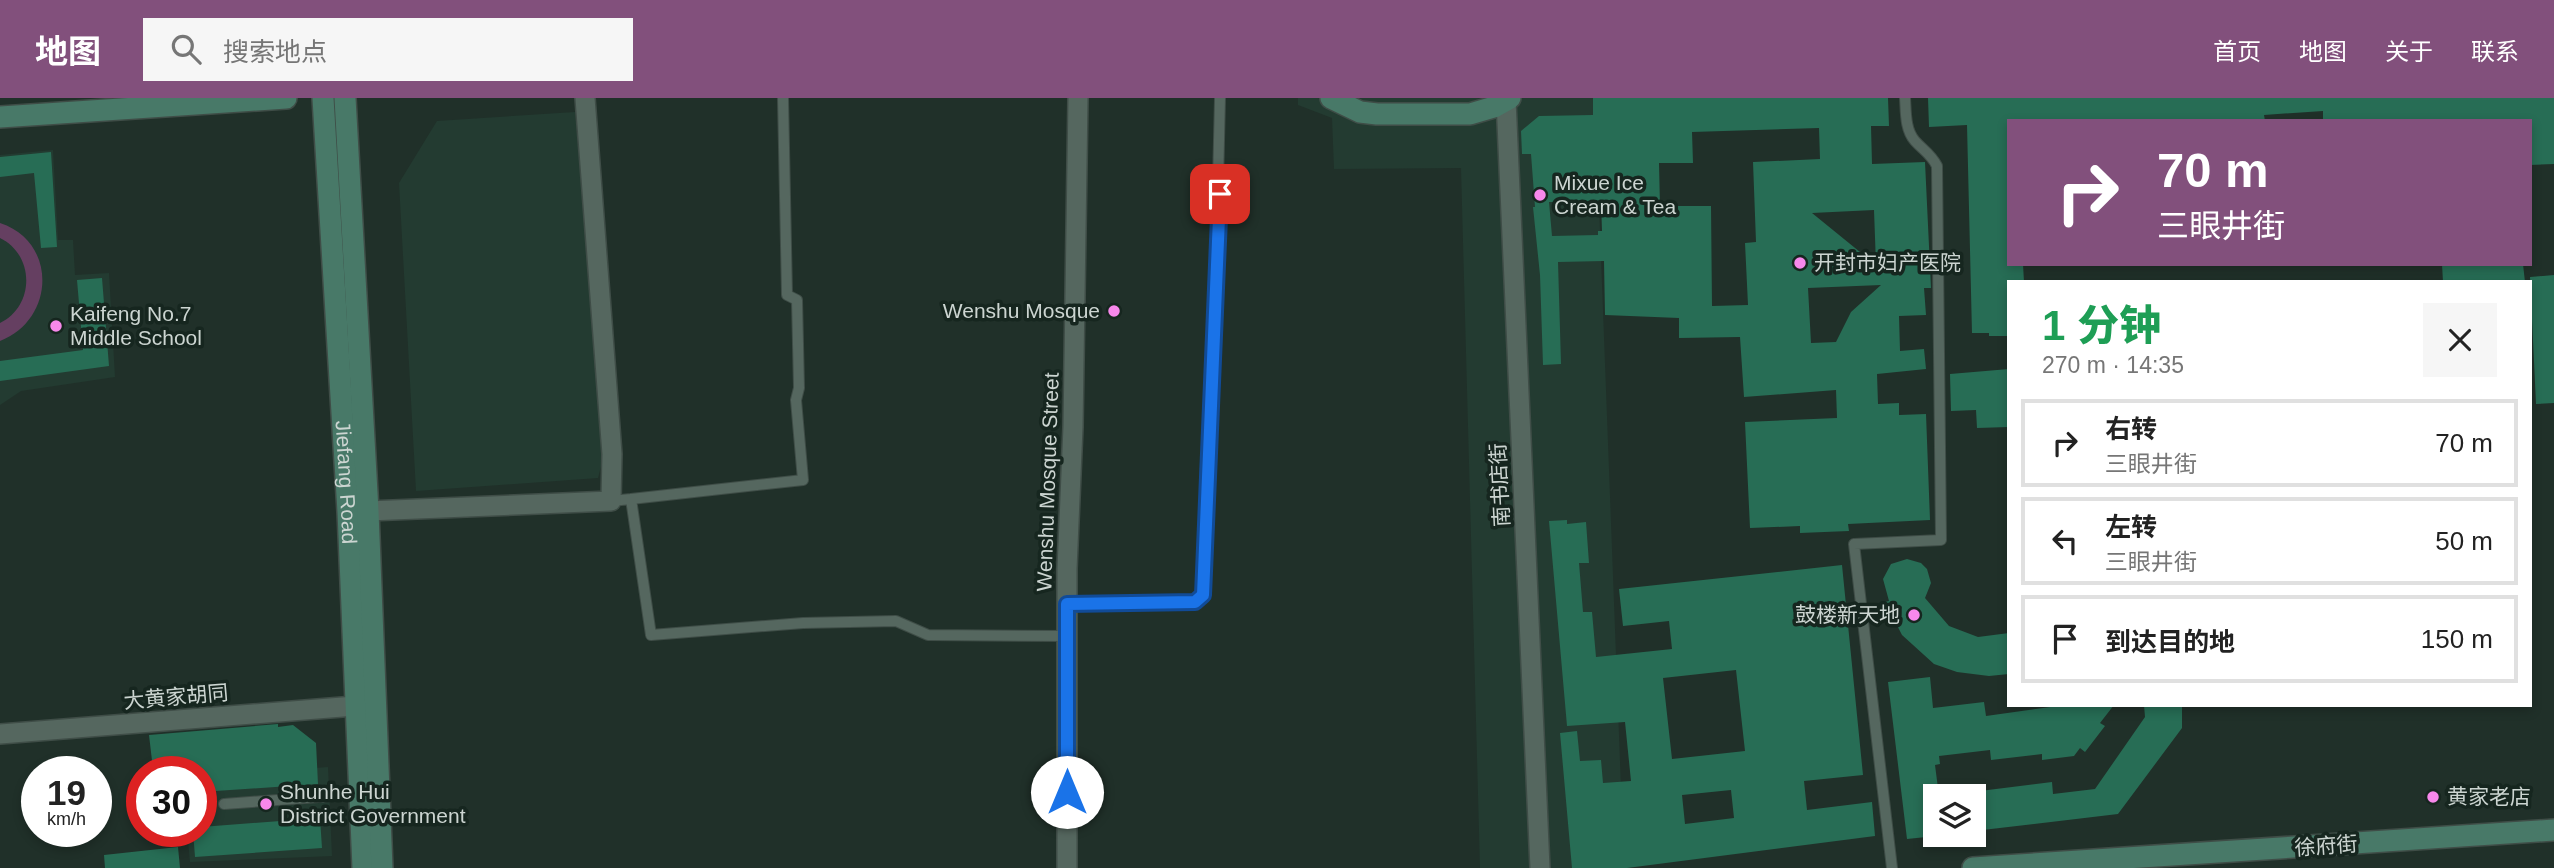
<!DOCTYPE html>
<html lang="zh">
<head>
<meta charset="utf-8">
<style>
  body { margin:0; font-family:Arial,"Noto Sans SC",sans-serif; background:#f6f6f6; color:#222; height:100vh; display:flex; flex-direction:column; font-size:26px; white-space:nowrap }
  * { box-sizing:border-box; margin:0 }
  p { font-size:23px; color:#767676 }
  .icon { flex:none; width:38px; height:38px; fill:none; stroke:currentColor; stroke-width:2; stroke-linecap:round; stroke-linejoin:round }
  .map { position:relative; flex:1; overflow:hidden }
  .panel { position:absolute; left:2007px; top:182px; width:525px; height:427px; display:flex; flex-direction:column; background:#fff; border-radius:0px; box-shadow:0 4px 10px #0003 }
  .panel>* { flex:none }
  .hud { position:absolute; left:2007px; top:21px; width:525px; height:147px; border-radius:0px; box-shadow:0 4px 10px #0003; background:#82507c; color:#fff; overflow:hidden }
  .fabs { position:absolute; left:1923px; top:686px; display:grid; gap:14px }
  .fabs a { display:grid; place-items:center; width:63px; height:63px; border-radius:0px; background:#fff; box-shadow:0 4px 10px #0003; font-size:35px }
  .speed { position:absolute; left:21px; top:658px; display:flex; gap:14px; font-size:35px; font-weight:700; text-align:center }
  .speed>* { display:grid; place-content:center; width:91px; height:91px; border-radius:50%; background:#fff; box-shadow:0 4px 10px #0003; line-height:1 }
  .speed small { font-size:18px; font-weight:400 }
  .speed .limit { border:10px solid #d22; background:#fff; color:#111 }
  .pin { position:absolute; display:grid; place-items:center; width:60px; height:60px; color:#fff; margin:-30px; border-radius:14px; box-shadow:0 4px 10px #0006 }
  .me { position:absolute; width:77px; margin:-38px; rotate:0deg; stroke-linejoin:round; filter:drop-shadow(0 0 5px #0008) }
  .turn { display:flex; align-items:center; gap:24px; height:147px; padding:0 35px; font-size:32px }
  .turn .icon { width:91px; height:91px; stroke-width:2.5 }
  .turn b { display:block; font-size:49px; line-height:60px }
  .round { display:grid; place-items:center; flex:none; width:74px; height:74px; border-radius:0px; background:#f6f6f6 }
  .head { display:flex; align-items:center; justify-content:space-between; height:119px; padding:0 35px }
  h1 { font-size:42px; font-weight:800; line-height:52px; color:#1e9e55 }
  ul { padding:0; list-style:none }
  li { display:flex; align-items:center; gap:21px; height:88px; margin:0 14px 10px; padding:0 21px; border:4px solid #e0e0e0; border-radius:0px }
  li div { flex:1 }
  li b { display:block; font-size:26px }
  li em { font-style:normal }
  header { display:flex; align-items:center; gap:42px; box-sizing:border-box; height:98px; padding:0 35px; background:#82507c; color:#fff }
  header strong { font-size:33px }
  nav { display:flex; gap:38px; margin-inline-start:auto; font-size:24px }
  .search { width:490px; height:63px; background:#f6f6f6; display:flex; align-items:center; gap:18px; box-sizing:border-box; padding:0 24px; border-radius:0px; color:#767676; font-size:26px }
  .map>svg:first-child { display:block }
  .built { fill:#233b31 }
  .green { fill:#653f61 }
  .building { fill:#276d55; fill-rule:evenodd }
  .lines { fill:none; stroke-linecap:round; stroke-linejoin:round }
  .lane-casing { stroke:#3f4d47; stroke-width:12 }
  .street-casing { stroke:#3f4d47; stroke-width:22 }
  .secondary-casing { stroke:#3f4d47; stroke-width:24 }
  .lane { stroke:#55675f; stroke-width:10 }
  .street { stroke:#55675f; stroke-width:19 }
  .secondary { stroke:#487968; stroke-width:21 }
  .route-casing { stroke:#114b97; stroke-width:18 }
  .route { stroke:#1a73e8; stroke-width:12 }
  .poi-dot { fill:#f788eb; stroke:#16261f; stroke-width:2.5 }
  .labels { text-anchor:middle; stroke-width:7; stroke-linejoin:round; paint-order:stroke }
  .poi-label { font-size:21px; fill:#ccd5d1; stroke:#16261f; text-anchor:start }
  .street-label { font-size:21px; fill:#ccd5d1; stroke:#16261f }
</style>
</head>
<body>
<header>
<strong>地图</strong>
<div class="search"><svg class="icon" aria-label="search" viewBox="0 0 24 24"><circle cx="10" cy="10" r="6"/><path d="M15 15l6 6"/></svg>搜索地点</div>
<nav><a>首页</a><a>地图</a><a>关于</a><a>联系</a></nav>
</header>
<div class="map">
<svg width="2554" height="770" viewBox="0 0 2554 770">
  <rect width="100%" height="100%" fill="#203029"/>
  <path class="built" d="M1298,0h297l29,770h-144l-19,-700 -127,1 -2,-51 -34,-13z
    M575,14l31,334 -8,32 -182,13 -17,-308 38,-62z
    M53,52l5,90h15l2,35 34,-2 6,104 -94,14 -21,14v-250z
    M328,669l4,89 -142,6 -3,-31h14v-54z"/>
  <path class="green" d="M0,125c58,19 55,97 0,118v-18c35,-17 35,-68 0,-85z"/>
  <path class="building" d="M1593,0h295l1,28h-18l1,38 53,-2 6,126h-7l2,27 -27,1 1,35 24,-2 2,20 -49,5 1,30 21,-1v12l27,-1 4,106 -82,4 1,7 -49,2v-7l-50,2 -5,-106 92,-4 -1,-28 -92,7 -4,-60 -61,1v-20l-74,-3 -1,-54 -46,1 3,102 -18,1 -3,-90 -7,-68h2l-4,-53h-9l-1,-23 18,-15 54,-1zM1819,30l1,31 -67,3 3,80 -11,1 3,62 -36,1 -1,-100h-51l-1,-43h34l-1,-31zM1549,104h52l1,29h-4v4l-46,1zM1874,112l2,55 -64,-52zM1881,187l-30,27 -15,30 -25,1 -3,-55z
    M1928,0h626v66l-24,1v-44h-207v-10l-59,4 1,6h-256v143h14l1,18h-15v54h-20v-3h-17l-5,-208 -38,2z
    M51,54l6,95 -16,1 -7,-75 -34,4v-20z
    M2442,166h81l2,18h-82z
    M2554,177v128l-18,1 -6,-127z
    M102,180l7,88 -109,15v-20l83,-11 -6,-70z
    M2009,271v58l-32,1 -1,-18 -25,1 -1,-37z
    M1567,422v4l19,-2 3,41h-10l4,49h9l4,45 76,-8 -3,-28 -46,5 -4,-37 223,-24 21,210 -59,6 3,29 65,-8 3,34 -248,32h-55l-12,-135 17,-2 3,30 21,-1 2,23 28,-2 -6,-59 -58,4 -18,-205zM1736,572l9,81 -73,8 -9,-81zM1731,692l3,28 -49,6 -3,-29z
    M1907,461l14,4 6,6 4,14 -6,15 24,28 29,11 31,-4v41l-20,2 -32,-4 -23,-8 -32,-29 -17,-33 4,-1 -6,-22 8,-15z
    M1930,579l3,31 51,-6 2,14 79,-11h49l-14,18 5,3 -20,26 -5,-4 -6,8 -32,4v-6l-51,6 -1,-10 -51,6 1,8 -5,1 4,31h-3v40l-29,3 -19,-157z
    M2144,607h38v23l-64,86 -144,17v-29l8,-1 -2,-10 72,-9 1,12 42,-5 50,-72z
    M278,626v3l15,-2 23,18 2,41 -117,8v-20h-33l-1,-5 -14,2 -4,-34z
    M320,720l2,30 -127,9 -2,-26h8v-4z
    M178,749l2,21h-75l-1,-13z"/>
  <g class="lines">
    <g class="lane-casing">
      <path id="lane" d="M631,401l172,-19 -7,-80 3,-12 -2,-88 -10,-5 -4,-197
        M611,403l20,-2 20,136 152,-12 93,-2 32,14 140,1
        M1067,506l128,-2 8,-7 3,-133 7,-69 7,-295
        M224,706l135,-10
        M1892,770l-38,-324 87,-4 -4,-374c-6,-12 -14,-16 -22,-25 -10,-11 -9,-29 -10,-43"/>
    </g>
    <g class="street-casing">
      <path id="street" d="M1506,2l34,768
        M368,413l243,-10 1,-47 -27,-356
        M0,636l355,-28
        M1067,770v-299l6,-142 5,-329"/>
    </g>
    <g class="secondary-casing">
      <g id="secondary">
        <path id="s1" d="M323,0l25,414 15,356"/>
        <path d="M345,0l23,413 14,357"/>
        <path d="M1331,0l29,14 17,2h93l24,-7 16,-9"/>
        <path d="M0,19l286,-19"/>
        <path d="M1973,770l581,-38"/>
      </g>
    </g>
    <use href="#lane" class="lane"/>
    <use href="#street" class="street"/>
    <use href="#secondary" class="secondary"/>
  </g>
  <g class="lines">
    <g class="route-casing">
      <path id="route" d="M1067,694v-188l128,-2 8,-7 17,-401"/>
    </g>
    <use href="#route" class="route"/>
  </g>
  <g class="poi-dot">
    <circle cx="1540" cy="97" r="7"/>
    <circle cx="1800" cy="165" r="7"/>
    <circle cx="1114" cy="213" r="7"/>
    <circle cx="56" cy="228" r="7"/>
    <circle cx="1914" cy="517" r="7"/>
    <circle cx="2433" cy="699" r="7"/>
    <circle cx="266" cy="706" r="7"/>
  </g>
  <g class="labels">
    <g class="poi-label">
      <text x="1554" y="92">Mixue Ice<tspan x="1554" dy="24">Cream &amp; Tea</tspan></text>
      <text x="1814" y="172">开封市妇产医院</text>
      <text x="1100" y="220" text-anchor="end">Wenshu Mosque</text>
      <text x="70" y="223">Kaifeng No.7<tspan x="70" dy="24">Middle School</tspan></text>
      <text x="1900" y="524" text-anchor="end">鼓楼新天地</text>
      <text x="280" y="701">Shunhe Hui<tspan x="280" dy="24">District Government</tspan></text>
      <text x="2447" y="706">黄家老店</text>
    </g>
    <g class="street-label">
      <text transform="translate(1048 384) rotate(-88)" y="7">Wenshu Mosque Street</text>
      <text dy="7" stroke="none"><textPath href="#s1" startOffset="385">Jiefang Road</textPath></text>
      <text transform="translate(1500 387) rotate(-93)" y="7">南书店街</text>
      <text transform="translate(176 599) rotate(-5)" y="7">大黄家胡同</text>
      <text transform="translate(2326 748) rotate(-4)" y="7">徐府街</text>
    </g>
  </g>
</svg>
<div class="fabs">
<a><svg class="icon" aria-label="layers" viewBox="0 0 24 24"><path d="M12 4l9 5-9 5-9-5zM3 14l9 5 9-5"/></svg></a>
</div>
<div class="speed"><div>19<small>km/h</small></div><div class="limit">30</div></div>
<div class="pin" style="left:1220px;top:96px;background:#d93025"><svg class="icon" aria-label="arrive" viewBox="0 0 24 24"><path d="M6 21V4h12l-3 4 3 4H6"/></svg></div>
<svg class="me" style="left:1067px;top:694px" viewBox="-20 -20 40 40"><circle r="19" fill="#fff"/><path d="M0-13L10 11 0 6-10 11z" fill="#1a73e8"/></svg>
<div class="hud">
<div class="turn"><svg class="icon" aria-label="right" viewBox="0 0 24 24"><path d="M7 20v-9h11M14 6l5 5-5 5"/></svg><div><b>70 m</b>三眼井街</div></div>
</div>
<section class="panel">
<div class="head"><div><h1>1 分钟</h1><p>270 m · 14:35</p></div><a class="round"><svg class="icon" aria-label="close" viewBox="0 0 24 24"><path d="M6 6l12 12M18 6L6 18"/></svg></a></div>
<ul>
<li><svg class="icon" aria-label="right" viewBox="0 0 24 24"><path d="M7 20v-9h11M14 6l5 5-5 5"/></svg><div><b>右转</b><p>三眼井街</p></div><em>70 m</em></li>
<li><svg class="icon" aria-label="left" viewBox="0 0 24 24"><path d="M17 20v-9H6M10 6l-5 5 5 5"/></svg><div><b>左转</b><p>三眼井街</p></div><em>50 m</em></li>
<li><svg class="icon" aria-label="arrive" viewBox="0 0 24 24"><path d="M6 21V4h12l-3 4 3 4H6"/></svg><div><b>到达目的地</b></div><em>150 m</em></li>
</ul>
</section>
</div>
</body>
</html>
